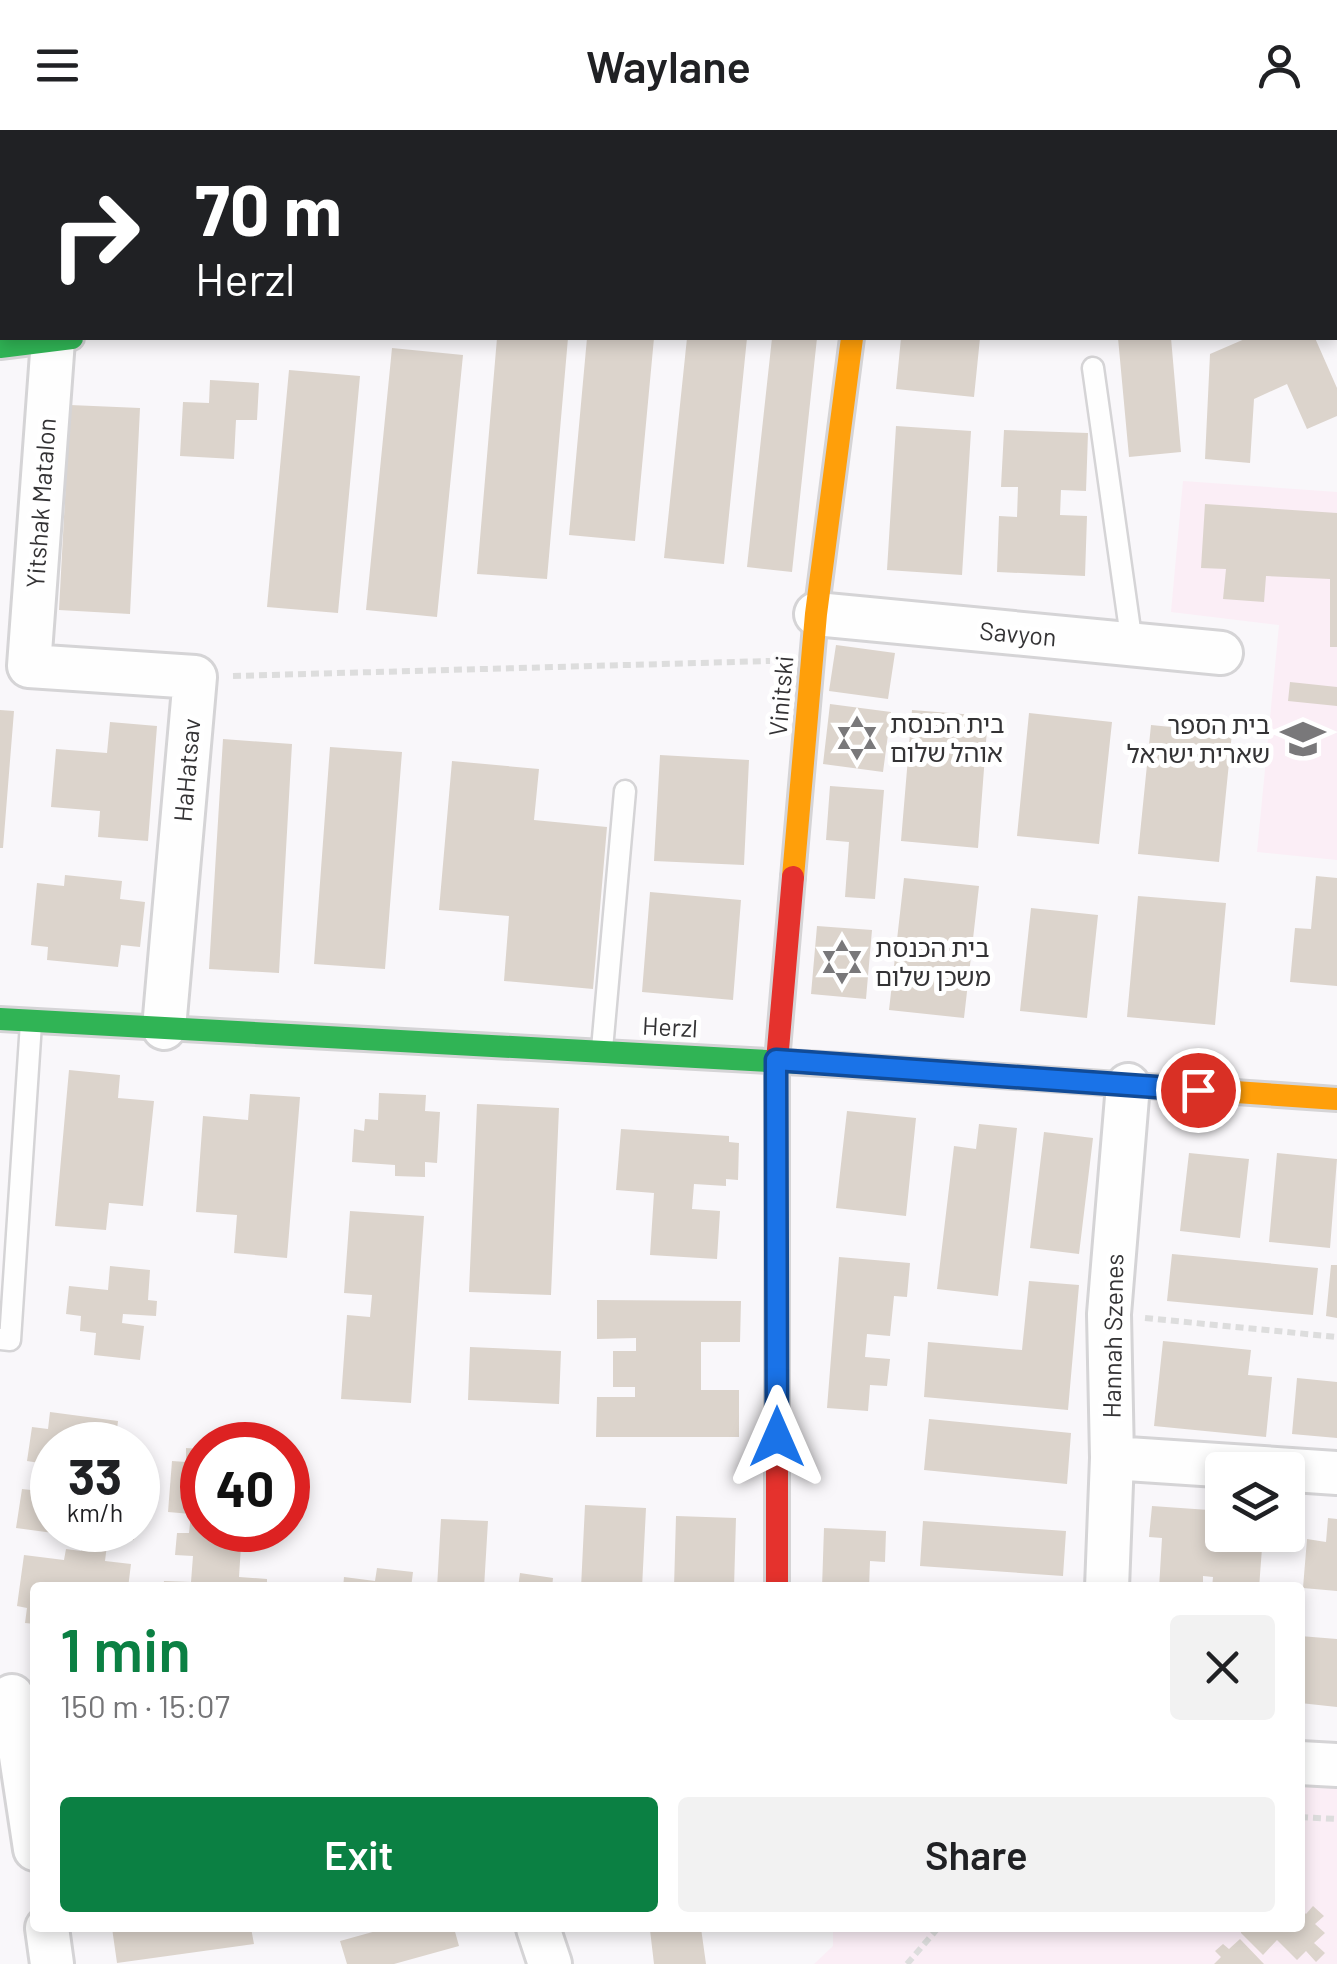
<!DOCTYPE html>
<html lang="en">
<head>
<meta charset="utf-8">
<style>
  body { margin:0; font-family:Barlow,"Noto Sans Hebrew",sans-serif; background:#f2f2f2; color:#202124; height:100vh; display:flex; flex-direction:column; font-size:38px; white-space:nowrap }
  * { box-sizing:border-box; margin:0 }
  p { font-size:32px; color:#757577 }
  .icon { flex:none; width:55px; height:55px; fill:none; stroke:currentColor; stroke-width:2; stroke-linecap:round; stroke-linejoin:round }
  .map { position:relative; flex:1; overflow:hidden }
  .sheet { position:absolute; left:30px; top:1452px; width:1275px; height:350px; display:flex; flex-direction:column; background:#fff; border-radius:10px; box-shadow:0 5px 15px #0003 }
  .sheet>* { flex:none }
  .top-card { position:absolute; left:0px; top:0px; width:1338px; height:210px; box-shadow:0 5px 15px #0003; background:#202124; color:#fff; overflow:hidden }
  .controls { position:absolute; left:1205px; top:1322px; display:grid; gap:20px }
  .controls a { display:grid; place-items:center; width:100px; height:100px; border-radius:10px; background:#fff; box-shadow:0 5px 15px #0003; font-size:50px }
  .speed { position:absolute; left:30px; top:1292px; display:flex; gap:20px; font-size:50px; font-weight:700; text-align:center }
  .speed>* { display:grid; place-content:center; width:130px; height:130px; border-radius:50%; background:#fff; box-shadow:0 5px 15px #0003; line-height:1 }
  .speed small { font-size:25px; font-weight:400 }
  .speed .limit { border:15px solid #d22; background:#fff; color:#111 }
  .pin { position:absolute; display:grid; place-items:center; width:85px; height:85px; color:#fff; margin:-42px; border:5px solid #fff; border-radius:50%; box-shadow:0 2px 10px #0007 }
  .me { position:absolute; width:110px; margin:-55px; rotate:0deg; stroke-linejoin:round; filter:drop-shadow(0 0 8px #0008) }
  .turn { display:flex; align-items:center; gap:35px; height:210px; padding:0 30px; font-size:45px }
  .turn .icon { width:130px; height:130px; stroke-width:2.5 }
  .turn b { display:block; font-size:70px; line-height:85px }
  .round { display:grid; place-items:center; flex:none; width:105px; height:105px; border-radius:10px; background:#f2f2f2 }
  .headline { display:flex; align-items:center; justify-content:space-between; height:170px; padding:0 30px }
  h1 { font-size:60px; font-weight:600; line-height:75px; color:#0b8043 }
  .action { display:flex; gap:20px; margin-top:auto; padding:20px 30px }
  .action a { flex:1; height:115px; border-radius:10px; background:#0b8043; color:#fff; font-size:40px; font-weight:600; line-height:115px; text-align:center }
  .action a+a { background:#f2f2f2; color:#202124 }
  header { display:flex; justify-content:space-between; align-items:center; height:130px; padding:0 30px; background:#fff; font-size:45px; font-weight:600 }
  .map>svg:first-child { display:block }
  .industrial { fill:#fbeef6 }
  .building { fill:#dcd4cc }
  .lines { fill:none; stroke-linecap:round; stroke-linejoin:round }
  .lane-casing { stroke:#d5d4d6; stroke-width:25 }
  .street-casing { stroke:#d5d4d6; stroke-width:48 }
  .fast-casing { stroke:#d5d4d6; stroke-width:28 }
  .slow-casing { stroke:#d5d4d6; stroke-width:28 }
  .jam-casing { stroke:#d5d4d6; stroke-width:28 }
  .path { stroke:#ddd; stroke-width:6; stroke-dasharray:8 5; stroke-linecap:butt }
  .lane { stroke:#fefefe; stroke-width:20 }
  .street { stroke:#fefefe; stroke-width:42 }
  .fast { stroke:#30b455; stroke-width:22 }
  .slow { stroke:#ff9f0a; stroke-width:22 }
  .jam { stroke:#e5322d; stroke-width:22 }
  .route-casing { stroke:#114b97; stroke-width:25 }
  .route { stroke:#1a73e8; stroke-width:18 }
  .labels { text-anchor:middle; stroke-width:10; stroke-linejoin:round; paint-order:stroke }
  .street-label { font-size:25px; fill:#343335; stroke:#fff }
  .poi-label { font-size:25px; fill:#343335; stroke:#fff; text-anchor:start }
</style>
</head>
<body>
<header><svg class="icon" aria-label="menu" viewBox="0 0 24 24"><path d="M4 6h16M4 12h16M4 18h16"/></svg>Waylane<svg class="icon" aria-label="person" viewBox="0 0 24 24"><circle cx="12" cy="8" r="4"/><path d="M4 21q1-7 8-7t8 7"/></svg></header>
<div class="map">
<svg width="1337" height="1834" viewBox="0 0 1337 1834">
  <rect width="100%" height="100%" fill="#f9f7fa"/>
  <path class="industrial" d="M1183,351l154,11v368l-80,-8 22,-227 -108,-13z
    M1300,1651l37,2v181h-523l19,-18v-18h467z"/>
  <path class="building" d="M497,208h71l-21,241 -70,-5z
    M587,208h67l-19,203 -66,-6z
    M687,208h60l-23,226 -60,-6z
    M772,208h45l-25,234 -45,-5z
    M901,208h79l-6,59 -78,-8z
    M1118,208h53l10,114 -52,5z
    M1247,208h68l22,50v28l-30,13 -20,-45 -33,15 -4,64 -45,-4 5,-105z
    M392,218l71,7 -26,262 -71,-7z
    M289,240l71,6 -22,237 -71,-6z
    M210,250l49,3 -2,37h-21l-2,39 -54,-3 3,-54 26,1z
    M70,275l70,3 -10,206 -71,-4z
    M896,296l75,5 -9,144 -75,-5z
    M1004,300l84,3 -2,58 -25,-1 -1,25 27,1 -2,60 -88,-4 2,-56 18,1 1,-30h-17z
    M1205,374l132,9v134h-7v-68l-64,-3 -2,26 -41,-3 3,-30 -25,-1z
    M836,515l59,8 -7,46 -59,-8z
    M1290,552l47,5v19l-49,-5z
    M830,574l61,8 -8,60 -60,-8z
    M0,580l14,1 -11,137h-3z
    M912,580l76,6 -10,132 -77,-7z
    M1029,583l83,9 -13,122 -82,-8z
    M110,592l47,4 -9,115 -50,-4 2,-26 -49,-4 5,-58 51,4z
    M1151,595l81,8 -13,129 -81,-8z
    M223,609l69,5 -13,229 -70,-4z
    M330,617l72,5 -17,217 -71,-5z
    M660,625l89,5 -5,105 -90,-4z
    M452,631l87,8 -5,51 73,7 -14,162 -89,-8 5,-65 -70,-6z
    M830,656l54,4 -9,109 -30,-2 4,-55 -23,-2z
    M65,745l57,6 -2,18 25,3 -5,45 -19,-2 -3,22 -71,-7 1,-13 -17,-2 6,-62 27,3z
    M1316,746l21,2v108l-47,-4 5,-54 16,1z
    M904,748l75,8 -15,132 -75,-8z
    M650,762l91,8 -8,100 -91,-8z
    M1138,766l88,7 -11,122 -88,-8z
    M1031,778l67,7 -11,103 -67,-7z
    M817,796l55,4 -6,69 -55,-5z
    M69,940l51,5 -2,23 36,3 -11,105 -34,-3 -3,27 -51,-4z
    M379,963l47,2 -1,16 15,1 -3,51 -12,-1v15l-30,-1v-11l-43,-3 2,-33 10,2 1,-12 13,1z
    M250,964l50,3 -13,161 -53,-5 3,-38 -41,-3 7,-96 45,4z
    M477,974l82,4 -8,187 -82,-3z
    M847,981l69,7 -10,98 -70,-8z
    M979,994l38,4 -19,168 -61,-7 17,-143 22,3z
    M621,999l108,7v6l10,1 -1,37 -12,-1v7l-32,-2 -2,25 28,2 -3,48 -67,-4 4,-62 -38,-3z
    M1044,1002l49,6 -14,116 -49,-6z
    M1189,1023l60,6 -9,79 -60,-7z
    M1277,1023l60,6 -7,89 -61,-6z
    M350,1081l74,5 -13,187 -70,-4 6,-84 23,2 2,-22 -28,-2z
    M1172,1124l146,14 -5,47 -146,-14z
    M839,1127l71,6 -3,34 -13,-1 -4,40 -23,-2 -2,23 25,2 -3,27 -17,-1 -2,26 -41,-3z
    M1331,1135h6v53l-11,-2z
    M110,1136l40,4 -2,30 9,1 -1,15 -33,-2 -1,9 22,3 -4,34 -46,-5 2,-22 -16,-2 1,-15 -15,-2 3,-28 39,4z
    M1029,1151l50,4 -11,125 -144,-13 4,-55 94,8z
    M597,1170l144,1 -1,41h-39v48h38v47h-143l1,-40h38v-10h-22v-36h23v-13l-39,1z
    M1163,1211l88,9 -3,25 24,2 -6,60 -112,-11z
    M470,1217l91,4 -2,53 -91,-4z
    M1297,1248l40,4v56l-45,-4z
    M50,1282l68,9 -2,17 25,3 -1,12 -2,-8h-86v20l-25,-4 5,-34 16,2z
    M929,1289l142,14 -4,51 -143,-14z
    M186,1318l16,1v81h40l-3,47 28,2v9h-104l1,-7 27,1 2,-26 -18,-1 2,-22h12l2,-19 -23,-2 4,-51 14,1z
    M50,1350l2,50h83l-1,10 -26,-3 -3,24 26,3 -3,24h-93v36l-10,-1 2,-15 -10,-2 7,-51 40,5 2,-11 15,2 2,-14 -67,-9 6,-39 27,3z
    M585,1375l61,3 -4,80h-61z
    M1152,1376l57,4 -2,20 15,1v4h41l-4,53h-47l1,-11 -10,-1v12h-44l3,-50 -13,-1z
    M676,1386l60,2 -2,70h-60z
    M1328,1388l9,1v72l-34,-3 4,-49 19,3z
    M441,1389l47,2 -4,67h-47z
    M923,1391l143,10 -3,45 -143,-10z
    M824,1398l62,3 -1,31 -15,-1 -1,27h-47z
    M377,1438l36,4 -2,16h-68l1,-11 31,4z
    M520,1443l33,5 -1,10h-34z
    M1300,1506l37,3v68l-37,-4z
    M1313,1776l11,10 -9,8 10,9 -11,10 11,10 -9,9 -10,-11 -9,9 -20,-20 -14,15 -22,-22v-5h59v-20l6,6z
    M112,1798h139l3,16 -137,19z
    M387,1798h67l5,18 -65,18h-47l-7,-23z
    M671,1798h30l5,36h-52l-4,-34z
    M1240,1809l24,25h-50l7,-7 -6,-6 8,-7 6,5z"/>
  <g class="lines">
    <g class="lane-casing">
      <path id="lane" d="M1093,238l39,276
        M602,919l23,-258
        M0,1209l10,1 21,-317"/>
    </g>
    <g class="street-casing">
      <path id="street" d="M254,0v2
        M806,0l1,2
        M53,210l-24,326 166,11 -31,351
        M816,484l405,39
        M1112,1328l225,15
        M1107,1458l5,-130 -3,-144 19,-229
        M12,1566l23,153
        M1300,1633l37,2
        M47,1798l5,36
        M538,1798l12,36"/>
    </g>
    <g class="fast-casing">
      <path id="fast" d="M1001,2l16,-2
        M0,217l72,-9
        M0,889l841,46"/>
    </g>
    <g class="slow-casing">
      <path id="slow" d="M793,747l23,-263 36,-276
        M841,935l496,34"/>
    </g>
    <g class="jam-casing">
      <path id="jam" d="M1096,2l6,-2
        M777,1458v-527l16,-184"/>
    </g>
    <path class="path" d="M233,546l537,-15
      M1145,1188l192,19
      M1300,1687l37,2
      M907,1834l31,-36"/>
    <use href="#lane" class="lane"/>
    <use href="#street" class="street"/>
    <use href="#fast" class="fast"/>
    <use href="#slow" class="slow"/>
    <use href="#jam" class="jam"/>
  </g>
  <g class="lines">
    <g class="route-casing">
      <path id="route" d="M777,1307l-1,-377 422,30"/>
    </g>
    <use href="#route" class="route"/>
  </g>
  <defs>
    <g id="synagogue-bare" transform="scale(3.45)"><path d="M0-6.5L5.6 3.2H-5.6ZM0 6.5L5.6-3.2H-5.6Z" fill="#79787a" stroke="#fff" stroke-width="2.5" paint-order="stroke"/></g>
    <g id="school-bare" transform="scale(3.45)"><path d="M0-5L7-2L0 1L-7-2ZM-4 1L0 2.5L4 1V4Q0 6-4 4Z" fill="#79787a" stroke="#fff" stroke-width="2.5" paint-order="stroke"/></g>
  </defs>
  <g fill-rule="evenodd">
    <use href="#synagogue-bare" x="857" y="608"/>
    <use href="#school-bare" x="1303" y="609"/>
    <use href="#synagogue-bare" x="842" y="832"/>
  </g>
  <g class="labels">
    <g class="street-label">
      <text transform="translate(41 373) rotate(-86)" y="9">Yitshak Matalon</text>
      <text transform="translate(1018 504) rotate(5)" y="9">Savyon</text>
      <text transform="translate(781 566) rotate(-85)" y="9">Vinitski</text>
      <text transform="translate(187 640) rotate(-85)" y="9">HaHatsav</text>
      <text transform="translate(670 897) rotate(3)" y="9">Herzl</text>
      <text transform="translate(1113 1206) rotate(-89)" y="9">Hannah Szenes</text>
    </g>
    <g class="poi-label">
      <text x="890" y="603">בית הכנסת<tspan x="890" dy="29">אוהל שלום</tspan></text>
      <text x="1270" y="604" text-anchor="end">בית הספר<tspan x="1270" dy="29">שארית ישראל</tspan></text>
      <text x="875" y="827">בית הכנסת<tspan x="875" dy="29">משכן שלום</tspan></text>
    </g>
  </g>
</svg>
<div class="controls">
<a><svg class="icon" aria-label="layers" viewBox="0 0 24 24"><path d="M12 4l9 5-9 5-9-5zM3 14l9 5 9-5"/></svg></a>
</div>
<div class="speed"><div>33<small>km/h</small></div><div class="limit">40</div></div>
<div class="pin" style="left:1198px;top:960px;background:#d93025"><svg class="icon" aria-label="arrive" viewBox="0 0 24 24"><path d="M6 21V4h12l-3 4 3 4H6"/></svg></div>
<svg class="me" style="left:777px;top:1307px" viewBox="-20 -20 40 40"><path d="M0-17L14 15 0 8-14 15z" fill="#1a73e8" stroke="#fff" stroke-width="4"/></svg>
<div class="top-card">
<div class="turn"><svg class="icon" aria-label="right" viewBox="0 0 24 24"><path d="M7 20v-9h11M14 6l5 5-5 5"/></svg><div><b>70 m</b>Herzl</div></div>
</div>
<section class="sheet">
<div class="headline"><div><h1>1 min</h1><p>150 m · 15:07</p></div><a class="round"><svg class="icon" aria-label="close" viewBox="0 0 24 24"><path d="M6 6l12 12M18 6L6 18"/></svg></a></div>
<div class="action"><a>Exit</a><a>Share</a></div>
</section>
</div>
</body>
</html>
